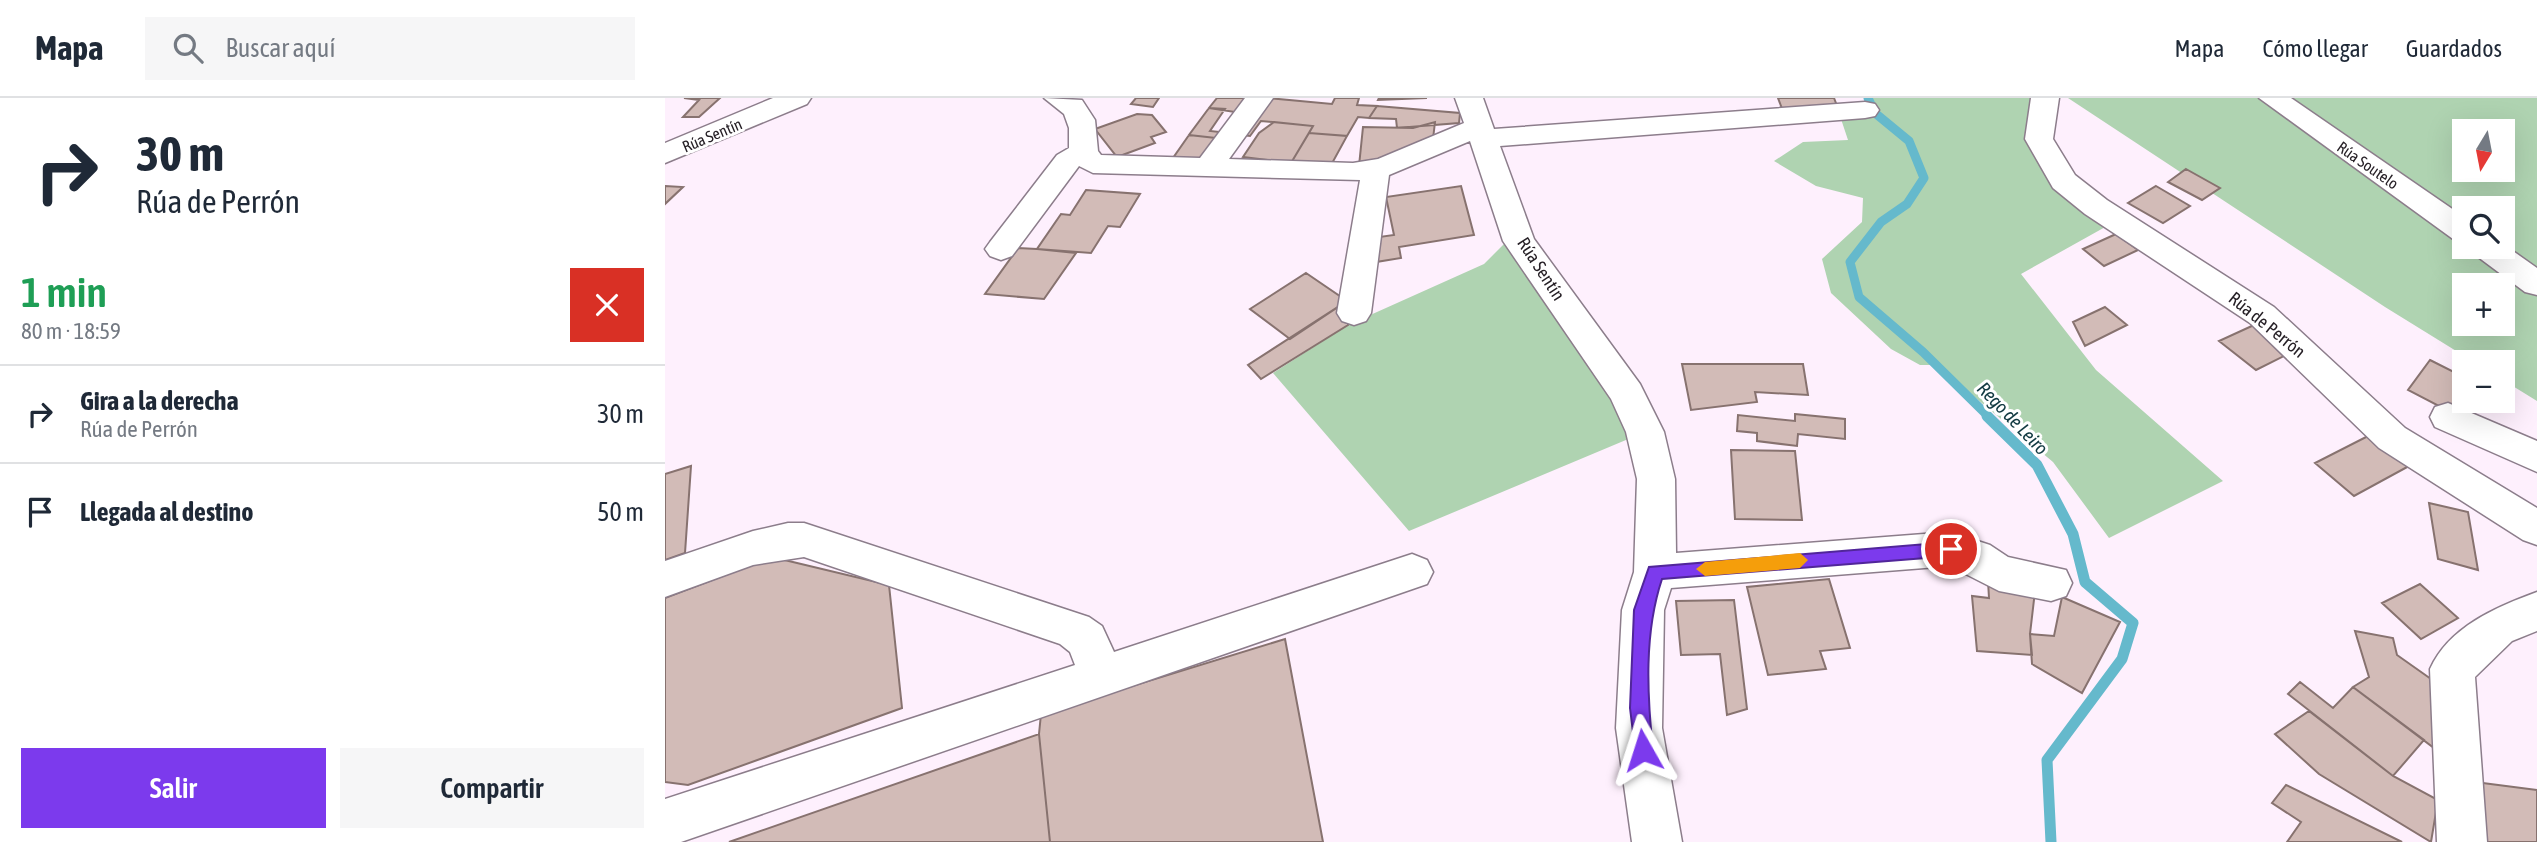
<!DOCTYPE html>
<html lang="es">
<head>
<meta charset="utf-8">
<style>
  body { margin:0; font-family:"Asap Condensed",sans-serif; background:#f6f6f7; color:#1f2937; height:100vh; display:flex; flex-direction:column; font-size:26px; white-space:nowrap }
  * { box-sizing:border-box; margin:0 }
  p { font-size:23px; color:#747a83 }
  .icon { flex:none; width:38px; height:38px; fill:none; stroke:currentColor; stroke-width:2; stroke-linecap:round; stroke-linejoin:round }
  .map { position:relative; flex:1; overflow:hidden }
  .details { display:flex; flex-direction:column; background:#fff; width:665px }
  .details>* { flex:none }
  .hud { background:#fff; color:#1f2937; overflow:hidden }
  .needle { width:46px; rotate:190deg }
  .controls { position:absolute; left:1787px; top:21px; display:grid; gap:14px }
  .controls a { display:grid; place-items:center; width:63px; height:63px; border-radius:0px; background:#fff; box-shadow:0 7px 28px #0002; font-size:35px }
  .pin { position:absolute; display:grid; place-items:center; width:60px; height:60px; color:#fff; margin:-30px; border:4px solid #fff; border-radius:50%; box-shadow:0 2px 7px #0007 }
  .me { position:absolute; width:77px; margin:-38px; rotate:354deg; stroke-linejoin:round; filter:drop-shadow(0 0 5px #0008) }
  .turn { display:flex; align-items:center; gap:24px; height:147px; padding:0 21px; font-size:32px }
  .turn .icon { width:91px; height:91px; stroke-width:2.5 }
  .turn b { display:block; font-size:49px; line-height:60px }
  .round { display:grid; place-items:center; flex:none; width:74px; height:74px; border-radius:0px; background:#f6f6f7 }
  .head { display:flex; align-items:center; justify-content:space-between; height:119px; padding:0 21px }
  h1 { font-size:42px; font-weight:600; line-height:52px; color:#1e9e55 }
  .action { display:flex; gap:14px; margin-top:auto; padding:14px 21px }
  .action a { flex:1; height:80px; border-radius:0px; background:#7c3aed; color:#fff; font-size:28px; font-weight:600; line-height:80px; text-align:center }
  .action a+a { background:#f6f6f7; color:#1f2937 }
  ul { padding:0; list-style:none }
  li { display:flex; align-items:center; gap:21px; height:98px; padding:0 21px; border-top:2px solid #e0e1e3 }
  li div { flex:1 }
  li b { display:block; font-size:26px }
  li em { font-style:normal }
  header { display:flex; align-items:center; gap:42px; box-sizing:border-box; height:98px; padding:0 35px; background:#fff; border-bottom:2px solid #e0e1e3 }
  header strong { font-size:33px }
  nav { display:flex; gap:38px; margin-inline-start:auto; font-size:24px }
  .search { width:490px; height:63px; background:#f6f6f7; display:flex; align-items:center; gap:18px; box-sizing:border-box; padding:0 24px; border-radius:0px; color:#747a83; font-size:26px }
  main { display:flex; flex:1; min-height:0 }
  .map>svg:first-child { display:block }
  .green { fill:#afd3b1; fill-rule:evenodd }
  .lines { fill:none; stroke-linecap:round; stroke-linejoin:round }
  .stream-far1 { stroke:#65b9cc; stroke-width:9 }
  .stream { stroke:#65b9cc; stroke-width:11 }
  .building { fill:#d2bbb7; stroke:#87726f; stroke-width:2 }
  .minor-casing { stroke:#8c7d8b; stroke-width:3 }
  .minor { fill:#fff; fill-rule:evenodd }
  .route { fill:#7c3aed; stroke:#51269a; stroke-width:2 }
  .slow { fill:#f59e0b }
  .labels { text-anchor:middle; stroke-width:6; stroke-linejoin:round; paint-order:stroke }
  .far-street-label { font-size:16px; fill:#272127; stroke:#fff }
  .street-label { font-size:18px; fill:#272127; stroke:#fff }
  .water-label { font-size:19px; font-style:italic; fill:#123a42; stroke:#fff }
</style>
</head>
<body>
<header>
<strong>Mapa</strong>
<div class="search"><svg class="icon" aria-label="search" viewBox="0 0 24 24"><circle cx="10" cy="10" r="6"/><path d="M15 15l6 6"/></svg>Buscar aquí</div>
<nav><a>Mapa</a><a>Cómo llegar</a><a>Guardados</a></nav>
</header>
<main>
<section class="details">
<div class="hud">
<div class="turn"><svg class="icon" aria-label="right" viewBox="0 0 24 24"><path d="M7 20v-9h11M14 6l5 5-5 5"/></svg><div><b>30 m</b>Rúa de Perrón</div></div>
</div>
<div class="head"><div><h1>1 min</h1><p>80 m · 18:59</p></div><a class="round" style="background:#d93025;color:#fff"><svg class="icon" aria-label="close" viewBox="0 0 24 24"><path d="M6 6l12 12M18 6L6 18"/></svg></a></div>
<ul>
<li><svg class="icon" aria-label="right" viewBox="0 0 24 24"><path d="M7 20v-9h11M14 6l5 5-5 5"/></svg><div><b>Gira a la derecha</b><p>Rúa de Perrón</p></div><em>30 m</em></li>
<li><svg class="icon" aria-label="arrive" viewBox="0 0 24 24"><path d="M6 21V4h12l-3 4 3 4H6"/></svg><div><b>Llegada al destino</b></div><em>50 m</em></li>
</ul>
<div class="action"><a>Salir</a><a>Compartir</a></div>
</section>
<div class="map">
<svg width="1872" height="744" viewBox="0 0 1872 744">
  <rect width="100%" height="100%" fill="#fef0fd"/>
  <path class="green" d="M1203,0h176l-5,41 68,87 -86,48 75,96 127,111 -114,57 -56,-76 -117,-97h-16l-29,-16 -60,-56 -9,-34 40,-37 1,-24 -47,-12 -42,-25 29,-19 45,-2 -8,-24 35,-3z
    M1403,0h469v303l-34,-21v-18h-29l-89,-55zM1799,33h39v39h-39zM1799,110h39v39h-39zM1799,187h39v39h-39z
    M851,134l129,200 -236,99 -136,-158 75,-48 136,-61z"/>
  <g class="lines">
    <path class="stream-far1" d="M1203,0l7,15 34,28 15,37 -17,26 -26,18 -31,40 9,35 64,55 66,65"/>
    <path class="stream" d="M1322,318l50,49 36,69 12,48 48,41 -11,36 -75,101 4,82"/>
  </g>
  <path class="building" d="M19,0h36l-21,19h-16l16,-17z
    M471,0h23l-6,9 -22,-3z
    M552,0h36l-12,15 -32,-5z
    M603,0l64,6 3,-6h24l-2,7 20,1 -8,12 -11,-1 -11,19 -38,-3 4,-7 -52,-5 -11,15 -9,-1z
    M714,0h48l-49,2z
    M1113,0h56l5,13 -55,3z
    M712,8l83,7 -1,10 -62,5 -1,-9 -27,-1z
    M544,10l16,1 -15,22 10,1 -4,6 -27,-3z
    M472,16l15,1 14,17 -15,5 4,6 -38,14 -22,-28z
    M609,24l39,4 -22,37 -48,-6 16,-24z
    M770,24l-2,17 -74,27 4,-39 50,1z
    M644,35l38,3 -17,31 -39,-4z
    M524,37l27,3 -15,23 -28,-3z
    M1521,71l34,19 -18,12 -34,-18z
    M0,88l18,1 -18,17z
    M796,88l13,49 -75,12 2,11 -25,4 -4,-24 22,-3 -8,-38z
    M1491,88l34,20 -27,17 -35,-20z
    M421,92l54,4 -20,33 -12,-1 -17,27 -54,-4 24,-35 9,1z
    M1451,136l22,16 -34,16 -21,-17z
    M353,150l19,1 39,4 -32,46 -59,-5z
    M641,175l41,28 -57,38 -40,-30z
    M682,203l1,24 -87,54 -13,-14z
    M1440,209l22,18 -42,21 -12,-24z
    M1589,227l36,28 -34,17 -37,-29z
    M1765,262l34,17v24h4l-10,15 -50,-26z
    M1017,266h121l5,31 -53,-3 2,10 -66,8z
    M1130,316l50,5v20l-47,-5 -1,12 -40,-5v-8l-20,-2 1,-16 57,6z
    M1705,337l39,31 -55,30 -39,-33z
    M1066,352l64,1 7,69 -67,-1z
    M26,368l-6,87 -20,7v-86z
    M1764,405l39,9 10,58 -40,-11z
    M107,459l117,28 13,123 -214,77 -23,-3v-184z
    M1164,481l21,69 -30,3 6,18 -58,6 -21,-88z
    M1323,483l47,10 -5,43 2,21 -55,-4 -5,-55 17,2z
    M1755,486l38,34 -37,21 -39,-36z
    M1397,499l58,25 -38,71 -50,-29 -2,-30 24,2z
    M1069,502l13,109 -20,6 -7,-61 -39,1 -5,-54z
    M1690,533l38,7 4,17 34,24 7,72 -85,-64 16,-10z
    M620,541l38,203h-273l-11,-108 2,-20z
    M1635,584l33,26 20,-21 71,53 -31,36 -105,-82z
    M1644,613l84,65 45,24 -7,42 -112,-68 -44,-40z
    M374,636l11,108h-321z
    M1810,684l62,8v52h-58z
    M1621,687l116,57h-115l14,-20 -29,-19z"/>
  <g class="lines">
    <g class="minor-casing">
      <path id="minor" d="M108,0h38l-4,6 -142,59v-20z
        M379,0l38,2 13,20 3,31 3,4 99,3 45,-60h28l-44,61 124,4 25,-4 86,-36 -9,-25h28l11,31 371,-27 10,2 4,6 -4,6 -10,2 -365,28 34,93 106,145 24,48 11,47 1,74 274,-21 40,13 18,12 58,13 6,13 -6,13 -15,5 -52,-10 -49,-25 -279,22 -7,22 -2,118 20,114h-50l-16,-114 6,-118 12,-38 3,-93 -11,-47 -15,-33 -108,-158 -33,-100 -81,34 -18,138 -5,8 -12,4 -12,-4 -5,-8 23,-133 -267,-7 -14,-7 -67,90 -11,4 -11,-4 -5,-7 5,-7 67,-87 12,-7v-20l-5,-14z
        M1366,0h28l-6,41 22,36 32,25 167,107 131,121 132,80v37l-14,-5 -144,-92 -129,-125 -165,-109 -32,-26 -28,-49z
        M1594,0h32l173,119v25l-11,-3z
        M1838,146l34,24v27l-12,-3 -51,-38 -5,-7h34z
        M1783,305l89,38v31l-102,-45 -5,-10 5,-10z
        M123,425h16l285,94 13,9 12,26 298,-98 15,6 6,12 -6,12 -746,258h-16v-43l410,-134 -5,-13 -10,-8 -256,-87 -51,8 -88,32v-36l88,-30z
        M1872,494v39l-25,10 -37,36 12,165h-50l-7,-173c19,-42 66,-62 107,-77z"/>
    </g>
    <use href="#minor" class="minor"/>
  </g>
  <path class="route" d="M1286,444l8,7 -8,7 -289,23c-18,54 -15,115 -9,171l-3,7 -7,3 -7,-3 -6,-49 4,-98 15,-43z"/>
  <path class="slow" d="M1135,455l8,7 -8,8 -95,8 -9,-7 9,-7z"/>
  <g class="labels">
    <g class="far-street-label">
      <text transform="translate(47 37) rotate(-23)" y="6">Rúa Sentín</text>
      <text transform="translate(1703 67) rotate(35)" y="6">Rúa Soutelo</text>
    </g>
    <g class="street-label">
      <text transform="translate(876 171) rotate(57)" y="6">Rúa Sentín</text>
      <text transform="translate(1602 227) rotate(39)" y="6">Rúa de Perrón</text>
    </g>
    <g class="water-label">
      <text transform="translate(1348 320) rotate(46)" y="7">Rego de Leiro</text>
    </g>
  </g>
</svg>
<div class="controls">
<a><svg class="needle" viewBox="-14 -14 28 28"><path d="M0-13l5 13h-10z" fill="#e53935"/><path d="M0 13l5-13h-10z" fill="#747a83"/></svg></a>
<a><svg class="icon" aria-label="search" viewBox="0 0 24 24"><circle cx="10" cy="10" r="6"/><path d="M15 15l6 6"/></svg></a>
<a>+</a>
<a>−</a>
</div>
<div class="pin" style="left:1286px;top:451px;background:#d93025"><svg class="icon" aria-label="arrive" viewBox="0 0 24 24"><path d="M6 21V4h12l-3 4 3 4H6"/></svg></div>
<svg class="me" style="left:978px;top:652px" viewBox="-20 -20 40 40"><path d="M0-17L14 15 0 8-14 15z" fill="#7c3aed" stroke="#fff" stroke-width="4"/></svg>
</div>
</main>
</body>
</html>
